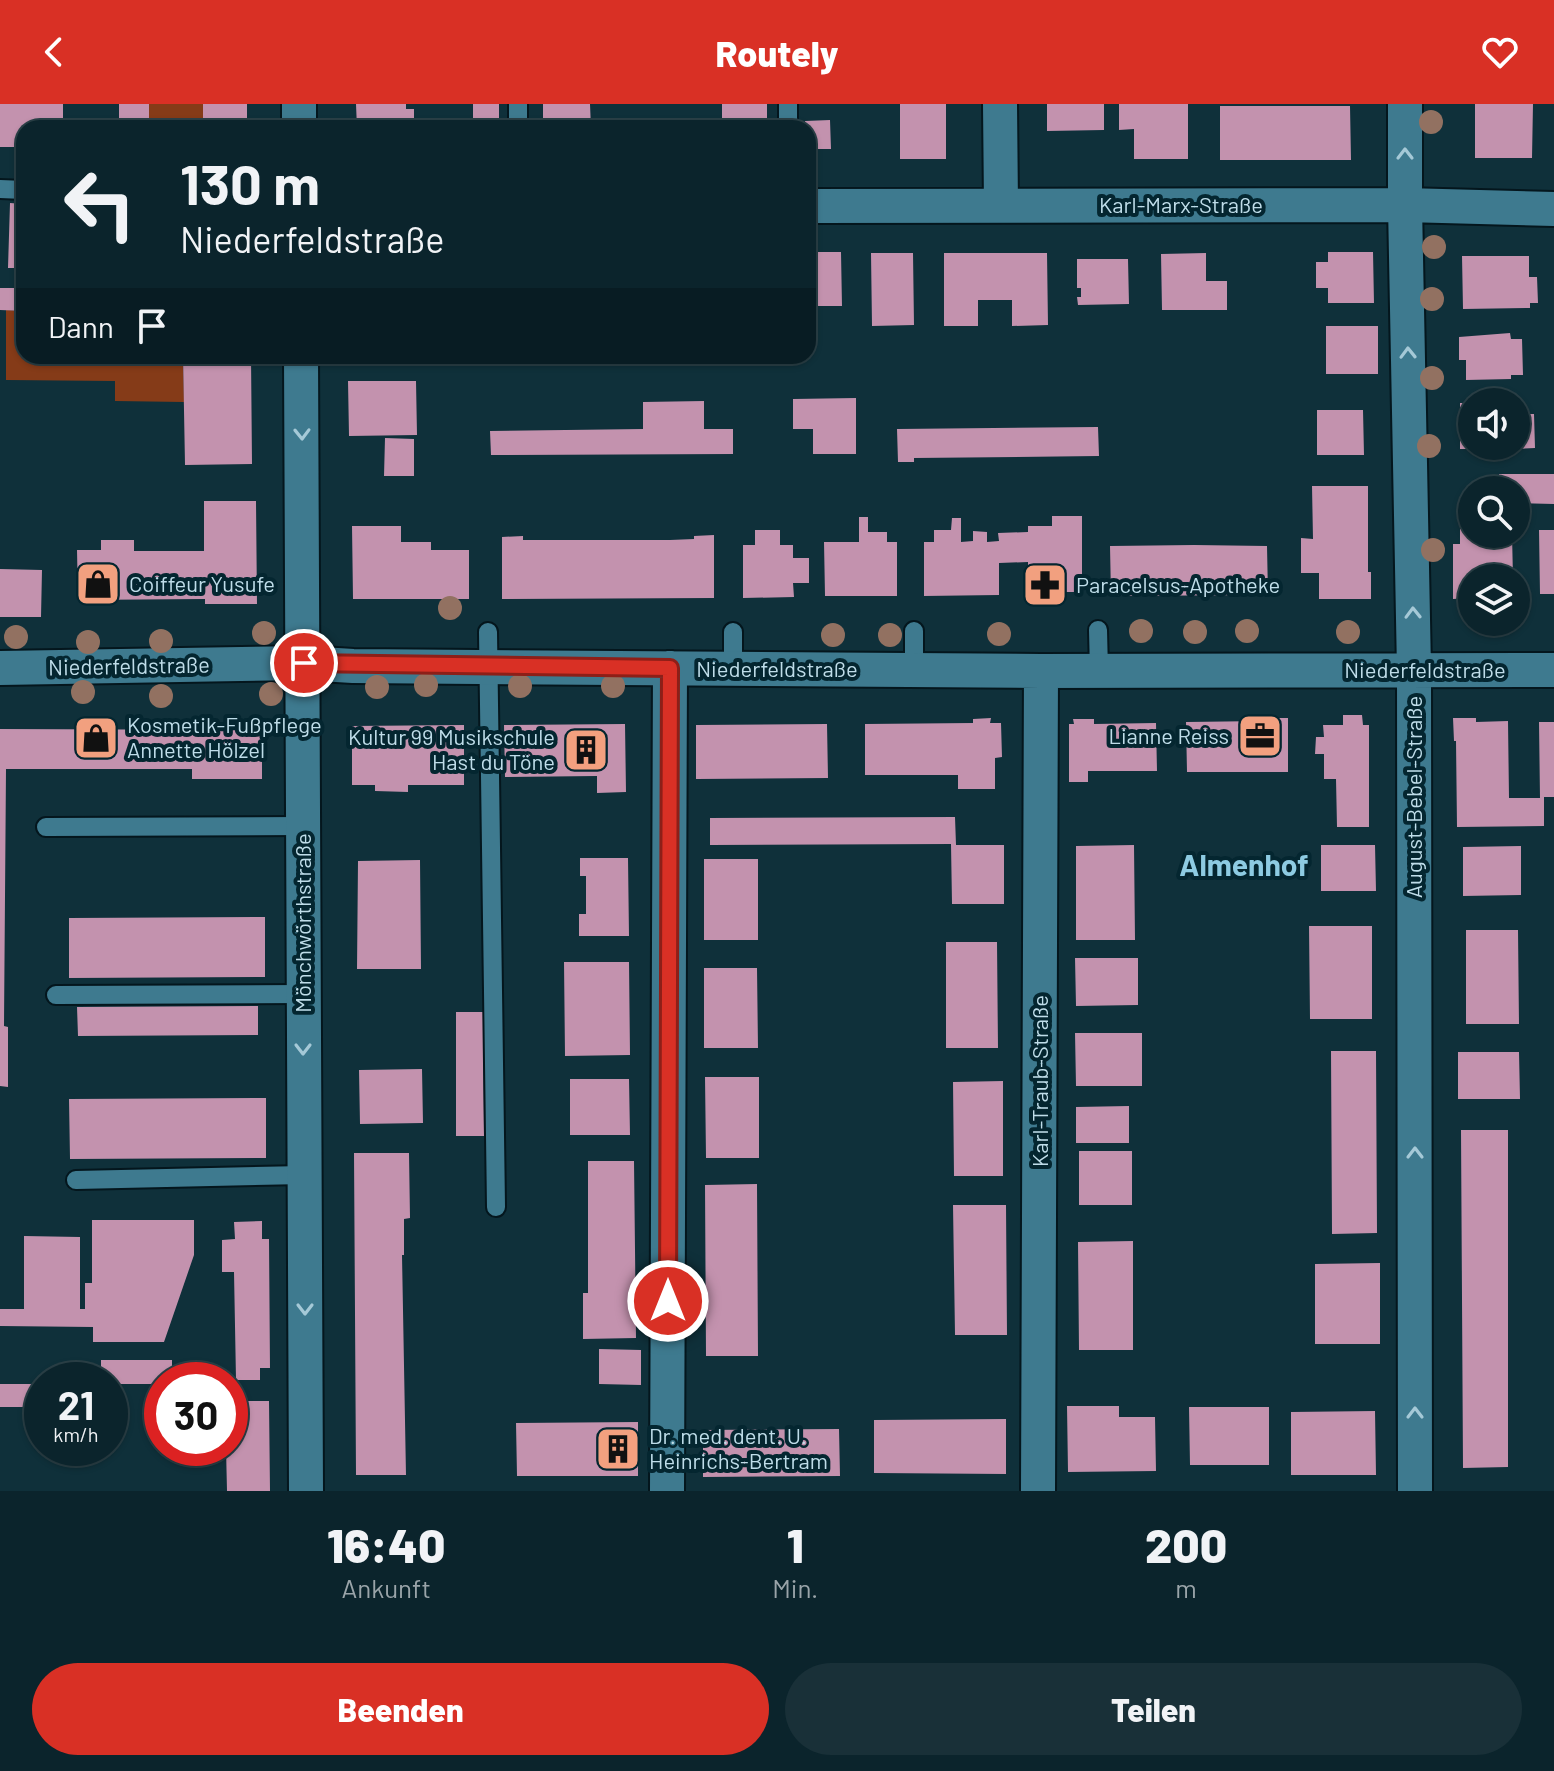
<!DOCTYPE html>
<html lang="de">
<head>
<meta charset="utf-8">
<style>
  body { margin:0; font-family:Barlow,sans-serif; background:#193038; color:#f1f3f6; height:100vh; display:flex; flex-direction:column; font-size:30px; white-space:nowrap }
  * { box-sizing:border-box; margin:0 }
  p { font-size:26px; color:#9aa4a9 }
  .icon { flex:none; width:44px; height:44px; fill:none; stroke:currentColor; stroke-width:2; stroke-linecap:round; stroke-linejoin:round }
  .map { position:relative; height:1387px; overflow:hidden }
  .panel { display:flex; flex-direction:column; background:#0b242c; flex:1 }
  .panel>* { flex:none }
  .guide { position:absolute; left:16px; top:16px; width:800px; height:244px; border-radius:24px; box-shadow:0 2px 6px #0004,0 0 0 2px #2b4148; background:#0b242c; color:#f1f3f6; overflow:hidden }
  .fabs { position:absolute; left:1458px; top:284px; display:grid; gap:16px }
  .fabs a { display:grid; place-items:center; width:72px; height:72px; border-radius:50%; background:#0b242c; box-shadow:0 2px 6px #0004,0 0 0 2px #2b4148; font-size:40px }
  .speed { position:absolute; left:24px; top:1258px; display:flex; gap:16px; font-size:40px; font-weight:700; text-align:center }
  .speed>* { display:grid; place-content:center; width:104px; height:104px; border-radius:50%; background:#0b242c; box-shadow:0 2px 6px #0004,0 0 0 2px #2b4148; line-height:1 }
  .speed small { font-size:20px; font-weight:400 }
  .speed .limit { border:12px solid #d22; background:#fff; color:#111 }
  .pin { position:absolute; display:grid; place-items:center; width:68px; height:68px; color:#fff; margin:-34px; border:4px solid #fff; border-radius:50%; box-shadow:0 2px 8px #0007 }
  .me { position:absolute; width:88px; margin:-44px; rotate:0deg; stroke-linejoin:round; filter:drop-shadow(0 0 6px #0008) }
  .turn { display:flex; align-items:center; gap:28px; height:168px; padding:0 32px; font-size:36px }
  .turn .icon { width:104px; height:104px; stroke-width:2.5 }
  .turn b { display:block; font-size:56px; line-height:68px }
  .then { display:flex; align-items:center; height:76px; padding:0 32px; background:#0003; gap:16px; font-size:30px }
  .eta { display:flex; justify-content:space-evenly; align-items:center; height:136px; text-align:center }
  .eta b { font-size:48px; font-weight:800; line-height:56px }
  .button { display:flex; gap:16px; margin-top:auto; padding:16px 32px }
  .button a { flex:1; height:92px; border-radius:48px; background:#d93025; color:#fff; font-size:32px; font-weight:800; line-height:92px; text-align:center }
  .button a+a { background:#193038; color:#f1f3f6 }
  header { display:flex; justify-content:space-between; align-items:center; height:104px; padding:0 32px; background:#d93025; color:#fff; font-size:36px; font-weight:800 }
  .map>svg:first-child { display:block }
  .green { fill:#853b18 }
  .building { fill:#c392ae }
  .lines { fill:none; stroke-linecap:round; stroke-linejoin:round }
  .service-casing { stroke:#04161d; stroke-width:22 }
  .minor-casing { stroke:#04161d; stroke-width:38 }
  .service { stroke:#3e7a8f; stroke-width:18 }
  .minor { stroke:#3e7a8f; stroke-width:34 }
  .tree { fill:#927161 }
  .oneway { stroke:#a5c9d7 }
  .route-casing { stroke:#8d1f18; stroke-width:20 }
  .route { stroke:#d93025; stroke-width:14 }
  .labels { text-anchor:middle; stroke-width:8; stroke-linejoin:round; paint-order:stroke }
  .street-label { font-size:22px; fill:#bfdde9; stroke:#042630 }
  .poi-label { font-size:22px; fill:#bfdde9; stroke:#042630; text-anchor:start }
  .district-label { font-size:30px; font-weight:bold; fill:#8dcbe2; stroke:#042630 }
</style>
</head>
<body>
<header><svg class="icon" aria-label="back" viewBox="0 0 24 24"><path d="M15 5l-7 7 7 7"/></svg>Routely<svg class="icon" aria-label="heart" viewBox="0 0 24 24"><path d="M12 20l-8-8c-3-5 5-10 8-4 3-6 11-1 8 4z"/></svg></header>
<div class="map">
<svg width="1554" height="1387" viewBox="0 0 1554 1387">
  <rect width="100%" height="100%" fill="#0f303a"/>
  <path class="green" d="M149,0h54l1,24h-55z
    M6,206l18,1v45h159l1,46 -69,-1v-20l-109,-1z"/>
  <path class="building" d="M0,0h63v24h-39v19h-24z
    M119,0h30v24h-30z
    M203,0h44v24h-44z
    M356,0h50v5h8v19h-57z
    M473,0h26v24h-26z
    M543,0h47l1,24h-48z
    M722,0h45v24h-45z
    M900,0h46v55h-46z
    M1047,0h57v26l-57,1z
    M1119,0h69v55h-54v-30l-15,1z
    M1475,0h58l-1,54h-57z
    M1220,2h130l1,54h-131z
    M830,16l1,29h-23v-21h-3v-7z
    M10,99l14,1v64h-16z
    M808,148h33l1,54h-34z
    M1328,148h45l1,51h-46v-15h-12v-26h12z
    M871,149h42l1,72 -42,1z
    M944,149h103l1,72 -36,1v-26h-34v26h-34z
    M1206,149v28h21v29h-65l-1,-56z
    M1462,152h67v21h8l1,26h-8v5l-67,1z
    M1077,155h51l1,45 -51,1 -1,-8h4v-9h-4z
    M0,184h24v23l-24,-1z
    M1326,222h52v48h-52z
    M1510,229l1,6h11l1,36h-12v4l-45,1v-20h-7v-23z
    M183,252h68l1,108 -67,1z
    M348,277h68l1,54 -68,1z
    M856,294v56h-43v-25h-20v-30z
    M704,297v28h29v25l-242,1 -1,-24 153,-2v-27z
    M1516,298h9v12h9l1,34 -19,1z
    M1460,299h12v43h44v3h-56z
    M1317,306h46l1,45h-47z
    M1098,323l1,29 -185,2v4h-16l-1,-33z
    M385,334l29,1v37h-30z
    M1499,370h55v30l-38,-1v-13h-17z
    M1312,382h56v86h3v27h-52v-26h-18v-35l12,1z
    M204,397h52l1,103h-52v-5l-127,1 -1,-50h24v-10h33v11h70z
    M1052,412h30v76h-21v6h-33v-36l-29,1v32l-75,1v-54h10v-12h17l1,-12h9v24l12,-1v-10l14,1v10l12,-1 -1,-8 30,-1v-6h24z
    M859,413h9v15h19v10h10v54h-72l-1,-54h35z
    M352,422h49v16h30v8h38v49h-116z
    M1460,425h12v5h40l1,44h-41v20l-19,1v-55h7z
    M755,426h25v15h13v13h16v25h-16l1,14 -51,1v-53h12z
    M1539,426h15v64h-14z
    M714,431v63l-212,1v-62l21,-1v4h147l24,-1v-3z
    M1194,441l73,1 1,49 -157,1 -1,-50z
    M0,465l42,1 -1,47h-41z
    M1343,611h19l1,10h6v102h-32l-1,-48h-12v-25h-9l1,-17h8l-1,-12h20z
    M991,614l-1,5h11l1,34 -7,1v31h-37v-14h-93v-51l108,-1v-4z
    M1263,614h25v54h-101l-1,-50 77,-1z
    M1453,614h23v4l32,-1 1,77h31l-1,-76h15v75h-10v29l-87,1 -1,-86h-2z
    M1073,615h21v5l62,-1 1,48h-69v11h-19v-58h5z
    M625,620l1,68 -29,1v-17l-92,1 -1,-52z
    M827,620l1,54 -132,1v-54z
    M464,621v60h-56v7l-33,-1v-6h-23v-59z
    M0,625l262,1v49h-70v-10h-186l-2,257 4,1v60l-8,-1z
    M955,713l1,28h48v59h-52l-1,-60 -241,1v-27z
    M1134,741l1,95h-59v-94z
    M1321,741h54l1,46h-55z
    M1521,742v49l-58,1v-49z
    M580,754h48l1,78h-50v-22h7v-38h-6z
    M704,755h54v81h-54z
    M420,756l1,109h-64l1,-108z
    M265,813v60l-196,1v-60z
    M1309,822h63v93h-62z
    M1466,826h52l1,94h-53z
    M946,838h51l1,106h-52z
    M1075,854h63v47l-62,1z
    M564,858h65l1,93 -65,1z
    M704,864h53l1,80h-54z
    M258,902v29l-180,1 -1,-29z
    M456,908h27l1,124h-28z
    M1075,929h67v53h-66z
    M1331,947h45l1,182 -45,1z
    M1458,948h61l1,47h-62z
    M422,965l1,54 -63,1 -1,-54z
    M705,973h54v81h-53z
    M570,975h59l1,56h-60z
    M1003,977v95h-49l-1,-94z
    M266,994v60l-196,1 -1,-60z
    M1129,1002v37h-53v-36z
    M1461,1026h47v337l-45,1z
    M1079,1047h53v54h-53z
    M354,1049h55l1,65 -6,1v36h-2l4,220h-50z
    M588,1057h46l2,177 -53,1v-46h5z
    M757,1080l1,172h-52l-1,-171z
    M953,1101h53l1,130h-52z
    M92,1116h102v35l-30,87h-71v-15l-93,-1v-17h24v-73l56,1v72h5v-26h7z
    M262,1117v18h7l1,129h-10v12h-24l-2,-108h-12v-32l13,-1 -1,-17z
    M1133,1137v109h-54l-1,-108z
    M1380,1159v81h-65v-80z
    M599,1245l42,1v35l-42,-1z
    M101,1256h71v20h-10v4h-52v-4h-9z
    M0,1280h42v23h-42z
    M230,1297h39l1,90h-43l-1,-43h4z
    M1067,1302h52v11h36l1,54 -88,1z
    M1189,1303h80v58h-79z
    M1375,1307l1,64h-85v-63z
    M1006,1315v55l-132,-1v-53z
    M638,1318v54h-121l-1,-53z
    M839,1325l1,47 -137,1v-47z"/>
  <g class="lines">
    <g class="service-casing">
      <path id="service" d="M518,0v24
        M788,0v24
        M0,85l24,1
        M1098,526l1,41
        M488,528l8,575
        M733,564v-36
        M914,566v-39
        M46,723l256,-1
        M56,891l247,-1
        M76,1076l228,-5"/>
    </g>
    <g class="minor-casing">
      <path id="minor" d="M299,0v24
        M1000,0l1,101
        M1405,0v101l9,465 1,821
        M808,102l597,-1 149,4
        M301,252l5,1135
        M0,564l304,-5 49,3 688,5 513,-1
        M667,1387l3,-823
        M1038,1387l3,-820"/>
    </g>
    <use href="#service" class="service"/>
    <use href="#minor" class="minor"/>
  </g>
  <g class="tree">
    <circle cx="1431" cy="18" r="12"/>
    <circle cx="1434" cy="143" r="12"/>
    <circle cx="1432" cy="195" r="12"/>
    <circle cx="1432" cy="274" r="12"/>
    <circle cx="1429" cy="342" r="12"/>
    <circle cx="1433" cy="446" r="12"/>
    <circle cx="450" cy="504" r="12"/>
    <circle cx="1141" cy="527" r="12"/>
    <circle cx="1247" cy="527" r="12"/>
    <circle cx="1195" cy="528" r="12"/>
    <circle cx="1348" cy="528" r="12"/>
    <circle cx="264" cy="529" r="12"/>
    <circle cx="999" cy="530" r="12"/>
    <circle cx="833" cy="531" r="12"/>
    <circle cx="890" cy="531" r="12"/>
    <circle cx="16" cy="533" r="12"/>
    <circle cx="161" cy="537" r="12"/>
    <circle cx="88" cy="538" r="12"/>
    <circle cx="426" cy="581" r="12"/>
    <circle cx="520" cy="582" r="12"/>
    <circle cx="613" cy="582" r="12"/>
    <circle cx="377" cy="583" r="12"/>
    <circle cx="83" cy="588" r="12"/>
    <circle cx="271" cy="590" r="12"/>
    <circle cx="161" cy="592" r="12"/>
  </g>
  <defs><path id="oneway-chevron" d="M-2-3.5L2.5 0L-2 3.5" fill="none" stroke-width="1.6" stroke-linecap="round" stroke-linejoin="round" transform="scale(2)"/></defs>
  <g class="oneway">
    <use href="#oneway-chevron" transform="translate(1405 50) rotate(-90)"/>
    <use href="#oneway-chevron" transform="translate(1408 249) rotate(-91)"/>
    <use href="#oneway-chevron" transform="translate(302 330) rotate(89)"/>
    <use href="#oneway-chevron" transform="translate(1413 509) rotate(-91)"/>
    <use href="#oneway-chevron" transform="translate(303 945) rotate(90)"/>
    <use href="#oneway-chevron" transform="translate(1415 1049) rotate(-90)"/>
    <use href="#oneway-chevron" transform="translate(305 1205) rotate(90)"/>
    <use href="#oneway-chevron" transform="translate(1415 1309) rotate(-90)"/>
  </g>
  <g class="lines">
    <g class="route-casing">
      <path id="route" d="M304,559l366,5 -2,633"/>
    </g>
    <use href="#route" class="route"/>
  </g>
  <defs>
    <g id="shop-square" transform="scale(2.3)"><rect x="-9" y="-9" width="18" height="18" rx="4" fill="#f2a07f" stroke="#042630"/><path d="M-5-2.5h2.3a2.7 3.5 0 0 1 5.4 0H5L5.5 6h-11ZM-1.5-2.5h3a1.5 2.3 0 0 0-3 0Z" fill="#111"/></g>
    <g id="pharmacy-square" transform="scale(2.3)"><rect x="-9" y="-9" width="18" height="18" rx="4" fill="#f2a07f" stroke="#042630"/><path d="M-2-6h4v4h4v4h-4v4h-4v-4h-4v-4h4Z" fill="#111"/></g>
    <g id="office-square" transform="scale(2.3)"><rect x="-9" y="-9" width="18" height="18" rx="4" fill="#f2a07f" stroke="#042630"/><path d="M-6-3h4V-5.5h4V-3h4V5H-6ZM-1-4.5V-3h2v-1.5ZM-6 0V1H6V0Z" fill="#111"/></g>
    <g id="building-square" transform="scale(2.3)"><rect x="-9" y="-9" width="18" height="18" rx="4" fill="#f2a07f" stroke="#042630"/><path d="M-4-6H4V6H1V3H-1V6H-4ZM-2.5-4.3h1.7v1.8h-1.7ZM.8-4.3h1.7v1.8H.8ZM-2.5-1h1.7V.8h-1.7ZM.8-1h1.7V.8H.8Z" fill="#111"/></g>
  </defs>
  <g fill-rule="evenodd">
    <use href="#shop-square" x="98" y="480"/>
    <use href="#pharmacy-square" x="1045" y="481"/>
    <use href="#office-square" x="1260" y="632"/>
    <use href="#shop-square" x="96" y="634"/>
    <use href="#building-square" x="586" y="646"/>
    <use href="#building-square" x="618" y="1345"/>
  </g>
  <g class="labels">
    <g class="street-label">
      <text x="1181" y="109">Karl-Marx-Straße</text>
      <text transform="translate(129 562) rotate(-1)" y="8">Niederfeldstraße</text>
      <text x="777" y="573">Niederfeldstraße</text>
      <text x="1425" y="574">Niederfeldstraße</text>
      <text transform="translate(1414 693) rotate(-90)" y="8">August-Bebel-Straße</text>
      <text transform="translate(303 819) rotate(-90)" y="8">Mönchwörthstraße</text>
      <text transform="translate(1040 977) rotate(-90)" y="8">Karl-Traub-Straße</text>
    </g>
    <g class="poi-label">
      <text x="129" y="488">Coiffeur Yusufe</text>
      <text x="1076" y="489">Paracelsus-Apotheke</text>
      <text x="127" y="629">Kosmetik-Fußpflege<tspan x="127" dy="25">Annette Hölzel</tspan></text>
      <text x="1229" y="640" text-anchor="end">Lianne Reiss</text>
      <text x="555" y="641" text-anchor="end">Kultur 99 Musikschule<tspan x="555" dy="25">Hast du Töne</tspan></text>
      <text x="649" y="1340">Dr. med. dent. U.<tspan x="649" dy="25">Heinrichs-Bertram</tspan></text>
    </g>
    <g class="district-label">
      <text x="1244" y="772">Almenhof</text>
    </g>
  </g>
</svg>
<div class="fabs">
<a><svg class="icon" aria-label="sound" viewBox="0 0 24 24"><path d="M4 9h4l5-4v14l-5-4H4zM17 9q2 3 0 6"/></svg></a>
<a><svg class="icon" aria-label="search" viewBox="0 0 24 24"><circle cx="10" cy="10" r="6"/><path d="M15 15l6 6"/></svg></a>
<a><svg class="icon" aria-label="layers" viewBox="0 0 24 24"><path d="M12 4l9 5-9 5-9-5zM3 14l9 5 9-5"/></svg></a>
</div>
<div class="speed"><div>21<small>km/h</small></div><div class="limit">30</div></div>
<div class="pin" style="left:304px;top:559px;background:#d93025"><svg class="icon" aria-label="arrive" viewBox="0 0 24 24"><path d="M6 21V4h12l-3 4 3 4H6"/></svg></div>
<svg class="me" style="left:668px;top:1197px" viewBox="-20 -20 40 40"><circle r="17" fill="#d93025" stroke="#fff" stroke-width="3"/><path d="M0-11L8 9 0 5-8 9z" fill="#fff"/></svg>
<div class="guide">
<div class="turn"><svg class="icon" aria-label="left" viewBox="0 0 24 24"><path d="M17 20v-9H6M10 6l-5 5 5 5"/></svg><div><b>130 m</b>Niederfeldstraße</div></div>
<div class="then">Dann<svg class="icon" aria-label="arrive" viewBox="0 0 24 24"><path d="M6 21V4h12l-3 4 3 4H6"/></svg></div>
</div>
</div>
<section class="panel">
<div class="eta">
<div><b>16:40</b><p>Ankunft</p></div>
<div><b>1</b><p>Min.</p></div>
<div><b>200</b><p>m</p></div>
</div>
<div class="button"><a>Beenden</a><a>Teilen</a></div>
</section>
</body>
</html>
